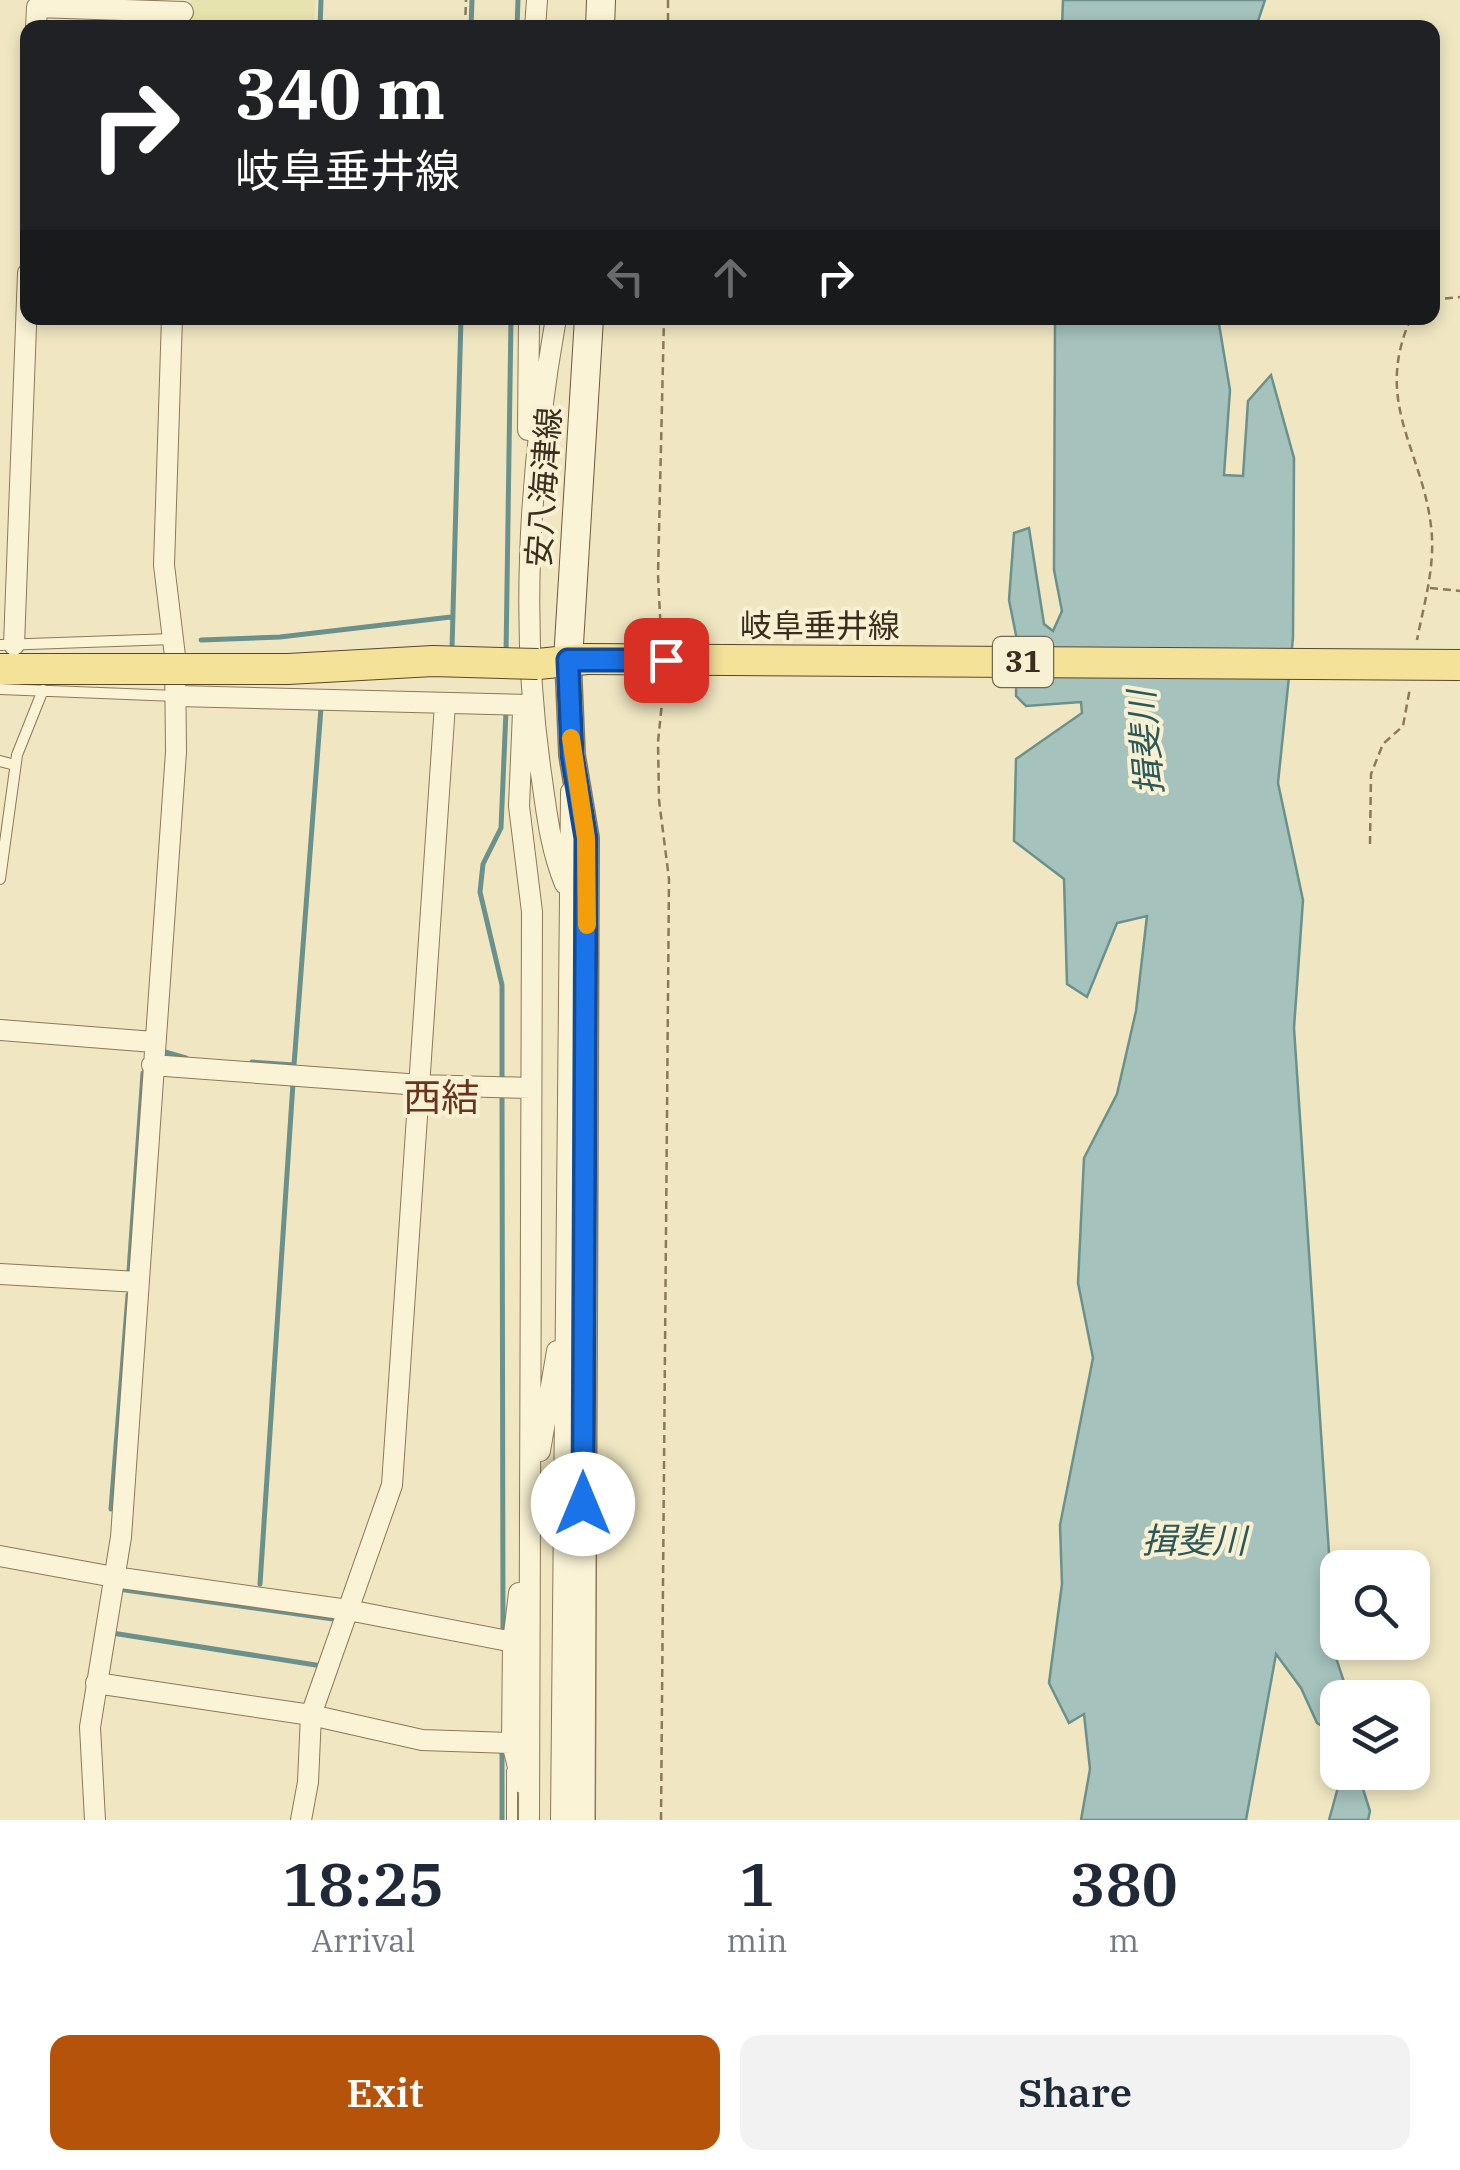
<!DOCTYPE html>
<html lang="en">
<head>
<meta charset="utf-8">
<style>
  body { margin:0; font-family:"IBM Plex Serif","Noto Sans JP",serif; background:#f2f2f3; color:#1f2937; height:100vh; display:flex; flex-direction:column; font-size:38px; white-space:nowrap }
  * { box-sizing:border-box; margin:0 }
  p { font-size:32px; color:#747a83 }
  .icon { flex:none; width:55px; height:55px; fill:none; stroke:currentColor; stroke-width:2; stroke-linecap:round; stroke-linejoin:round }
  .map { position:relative; height:1820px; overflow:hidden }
  .side { display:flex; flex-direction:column; background:#fff; flex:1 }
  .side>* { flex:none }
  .guide { position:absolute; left:20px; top:20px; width:1420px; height:305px; border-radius:20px; box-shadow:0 5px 15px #0003; background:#202124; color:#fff; overflow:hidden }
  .tools { position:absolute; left:1320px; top:1550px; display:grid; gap:20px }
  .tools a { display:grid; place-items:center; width:110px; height:110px; border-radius:20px; background:#fff; box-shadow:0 5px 15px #0003; font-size:50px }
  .pin { position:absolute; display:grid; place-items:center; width:85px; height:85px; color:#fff; margin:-42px; border-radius:20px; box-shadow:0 5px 15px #0006 }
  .me { position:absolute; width:110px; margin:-55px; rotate:0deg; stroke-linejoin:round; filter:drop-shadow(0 0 8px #0008) }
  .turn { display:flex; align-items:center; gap:35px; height:210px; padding:0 50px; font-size:45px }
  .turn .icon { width:130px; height:130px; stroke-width:2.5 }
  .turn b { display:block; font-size:70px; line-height:85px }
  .lanes { display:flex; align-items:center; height:95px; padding:0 50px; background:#0003; justify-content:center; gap:50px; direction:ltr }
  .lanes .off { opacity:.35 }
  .eta { display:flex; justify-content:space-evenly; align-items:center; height:170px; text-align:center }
  .eta b { font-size:60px; font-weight:600; line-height:70px }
  .primary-button { display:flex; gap:20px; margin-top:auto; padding:20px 50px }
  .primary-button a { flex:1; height:115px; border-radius:20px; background:#b45309; color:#fff; font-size:40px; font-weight:600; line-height:115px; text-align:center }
  .primary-button a+a { background:#f2f2f3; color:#1f2937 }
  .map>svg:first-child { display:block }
  .farmland { fill:#e6e3af }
  .water { fill:#a5c2bd; stroke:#6b918c; stroke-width:2.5 }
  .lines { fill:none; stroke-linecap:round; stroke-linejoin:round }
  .stream { stroke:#6b918c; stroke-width:5 }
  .service-casing { stroke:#8b7959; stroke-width:12 }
  .minor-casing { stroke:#8b7959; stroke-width:22 }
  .tertiary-casing { stroke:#8b7959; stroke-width:28 }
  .secondary-casing { stroke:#6c5a3c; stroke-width:30 }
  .primary-casing { stroke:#58462d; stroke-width:32 }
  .path { stroke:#8b7959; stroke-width:2.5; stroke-dasharray:8 5; stroke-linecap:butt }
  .service { stroke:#faf3d6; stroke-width:10 }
  .minor { stroke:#faf3d6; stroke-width:20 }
  .tertiary { stroke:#faf3d6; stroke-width:25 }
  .secondary { stroke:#faf3d6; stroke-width:28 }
  .primary { stroke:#f4e299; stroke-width:30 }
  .primary-bridge-casing { stroke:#58462d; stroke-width:32; stroke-linecap:butt }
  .primary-bridge { stroke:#f4e299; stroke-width:30 }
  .route-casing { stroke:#114b97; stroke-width:25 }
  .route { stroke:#1a73e8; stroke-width:18 }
  .slow { stroke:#f59e0b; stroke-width:18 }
  .labels { text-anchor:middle; stroke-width:8; stroke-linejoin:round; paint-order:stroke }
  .shield { fill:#f7f0d2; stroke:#736853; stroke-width:2.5 }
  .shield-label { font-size:30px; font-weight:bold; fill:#3a2e1d }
  .street-label { font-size:32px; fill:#3a2e1d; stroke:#f7f0d2 }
  .water-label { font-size:35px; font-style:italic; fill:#2c585a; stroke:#f7f0d2 }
  .quarter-label { font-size:38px; fill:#68341b; stroke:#f7f0d2 }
</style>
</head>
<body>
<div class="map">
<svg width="1460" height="1820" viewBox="0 0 1460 1820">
  <rect width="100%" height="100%" fill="#f0e7c2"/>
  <path class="farmland" d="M190,0h125l-1,27 -125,1z"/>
  <path class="water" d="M1063,0h202l-9,27 -194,1z
    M1055,318h163l12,72 -6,85 19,1 5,-75 23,-26 23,83 -1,180 -15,145 25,117 -9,128 42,630 13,39 -11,1 -1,38 -20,-13 -16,-35 -25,-34 -30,166h-165l9,-51 -6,-55 -15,9 -20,-40 13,-99 -2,-59 33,-167 -15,-75 6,-125 33,-64 19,-83 11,-95 -30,7 -30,74 -20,-13 -3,-105 -50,-38 2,-82 66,-46 -1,-11 -55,4 -10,-10 1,-56 -8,-40 5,-67 15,-5 15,96 9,7 9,-20 -8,-41z
    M1342,1773h16l12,38 -2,9h-39z"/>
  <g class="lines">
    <path class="stream" d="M320,28l1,-28
      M471,28l1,-28
      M517,28l1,-28
      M201,640l79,-3 171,-20
      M452,649l9,-331
      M506,655l5,-337
      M165,1052l21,6
      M252,1062l42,3 27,-357
      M502,1082v-97l-22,-93 3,-28 18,-36 5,-117
      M502,1093l1,539
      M129,1271l14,-198
      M111,1509l17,-214
      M260,1584l33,-501
      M118,1589l215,30
      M112,1633l210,33
      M502,1820v-72"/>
    <g class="service-casing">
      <path id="service" d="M0,645l173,-6
        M0,689l176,7
        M0,761l15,4
        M0,879l17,-124 26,-65
        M512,1820v-49"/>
    </g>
    <g class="minor-casing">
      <path id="minor" d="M36,28l1,-21 146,5
        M535,28l2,-28
        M556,318c-27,152 -37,309 -14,462 5,36 9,70 23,104
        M528,430l1,-112
        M14,645l14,-372
        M177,696l354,9
        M0,1030l154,12
        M152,1065l268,20 111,3
        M0,1274l138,8
        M540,1451l17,-100
        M0,1556l114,21 234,33 165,32
        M96,1683l215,32 111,25 90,3 10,40
        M512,1743l1,-101 6,-49
        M95,1820l-5,-93 31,-190 55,-785 -1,-96 -11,-91 8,-247
        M301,1820l7,-38 3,-67 81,-230 53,-781
        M529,1820l3,-908 -13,-106 4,-94 8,-7
        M561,1820l10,-1028"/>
    </g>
    <g class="tertiary-casing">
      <path id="tertiary" d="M568,660l4,95 14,83 -4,982"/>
    </g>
    <g class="secondary-casing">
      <path id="secondary" d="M600,28l1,-28
        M568,660l21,-342"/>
    </g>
    <g class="primary-casing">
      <path id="primary" d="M538,664l49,-5
        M0,669h35"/>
    </g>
    <path class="path" d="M668,0v28
      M465,28l1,-28
      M1432,300l28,-3
      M1411,318c-38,84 11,131 20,208 5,39 -7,77 -14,114
      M1430,588l30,3
      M661,635l-3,-60 6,-257
      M1370,844l1,-70 12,-30 20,-18 7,-38
      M661,1820l8,-941 -10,-79 -1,-58 6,-59"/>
    <use href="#service" class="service"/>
    <use href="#minor" class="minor"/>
    <use href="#tertiary" class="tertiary"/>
    <use href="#secondary" class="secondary"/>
    <use href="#primary" class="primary"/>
    <g class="primary-bridge-casing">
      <path id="primary-bridge" d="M587,659l873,6
        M35,669h253l145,-8 105,3"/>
    </g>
    <use href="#primary-bridge" class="primary-bridge"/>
  </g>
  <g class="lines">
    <g class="route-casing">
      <path id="route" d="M583,1504l3,-666 -14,-83 -4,-95h98"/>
    </g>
    <use href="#route" class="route"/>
    <path class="slow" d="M571,738l15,100 1,87"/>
  </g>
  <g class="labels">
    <rect class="shield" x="993" y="637" width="60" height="50" rx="8"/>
    <g class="shield-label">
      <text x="1023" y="672">31</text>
    </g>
    <g class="street-label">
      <text transform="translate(544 487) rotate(-86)" y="11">安八海津線</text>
      <text x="820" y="637">岐阜垂井線</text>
    </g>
    <g class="water-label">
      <text transform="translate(1146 743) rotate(-95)" y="12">揖斐川</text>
      <text x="1194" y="1553">揖斐川</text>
    </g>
    <g class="quarter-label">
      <text x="441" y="1111">西結</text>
    </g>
  </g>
</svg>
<div class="tools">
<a><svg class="icon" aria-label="search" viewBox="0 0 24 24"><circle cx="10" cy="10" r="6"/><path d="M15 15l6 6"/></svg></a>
<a><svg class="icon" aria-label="layers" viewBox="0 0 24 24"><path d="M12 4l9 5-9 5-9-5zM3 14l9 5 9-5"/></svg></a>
</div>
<div class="pin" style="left:666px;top:660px;background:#d93025"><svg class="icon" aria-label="arrive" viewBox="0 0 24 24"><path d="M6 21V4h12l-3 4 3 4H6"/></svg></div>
<svg class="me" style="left:583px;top:1504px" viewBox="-20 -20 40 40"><circle r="19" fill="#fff"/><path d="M0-13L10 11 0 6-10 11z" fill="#1a73e8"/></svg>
<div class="guide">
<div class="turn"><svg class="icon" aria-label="right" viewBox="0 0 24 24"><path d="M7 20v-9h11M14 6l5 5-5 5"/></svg><div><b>340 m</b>岐阜垂井線</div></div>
<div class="lanes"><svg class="icon off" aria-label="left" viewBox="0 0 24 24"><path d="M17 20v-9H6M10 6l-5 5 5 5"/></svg><svg class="icon off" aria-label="ahead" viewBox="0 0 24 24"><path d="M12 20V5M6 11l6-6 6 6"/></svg><svg class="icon" aria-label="right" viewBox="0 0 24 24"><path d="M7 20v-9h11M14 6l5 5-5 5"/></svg></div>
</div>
</div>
<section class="side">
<div class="eta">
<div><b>18:25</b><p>Arrival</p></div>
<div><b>1</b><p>min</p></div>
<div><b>380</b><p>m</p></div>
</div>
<div class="primary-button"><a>Exit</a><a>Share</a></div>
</section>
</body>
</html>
